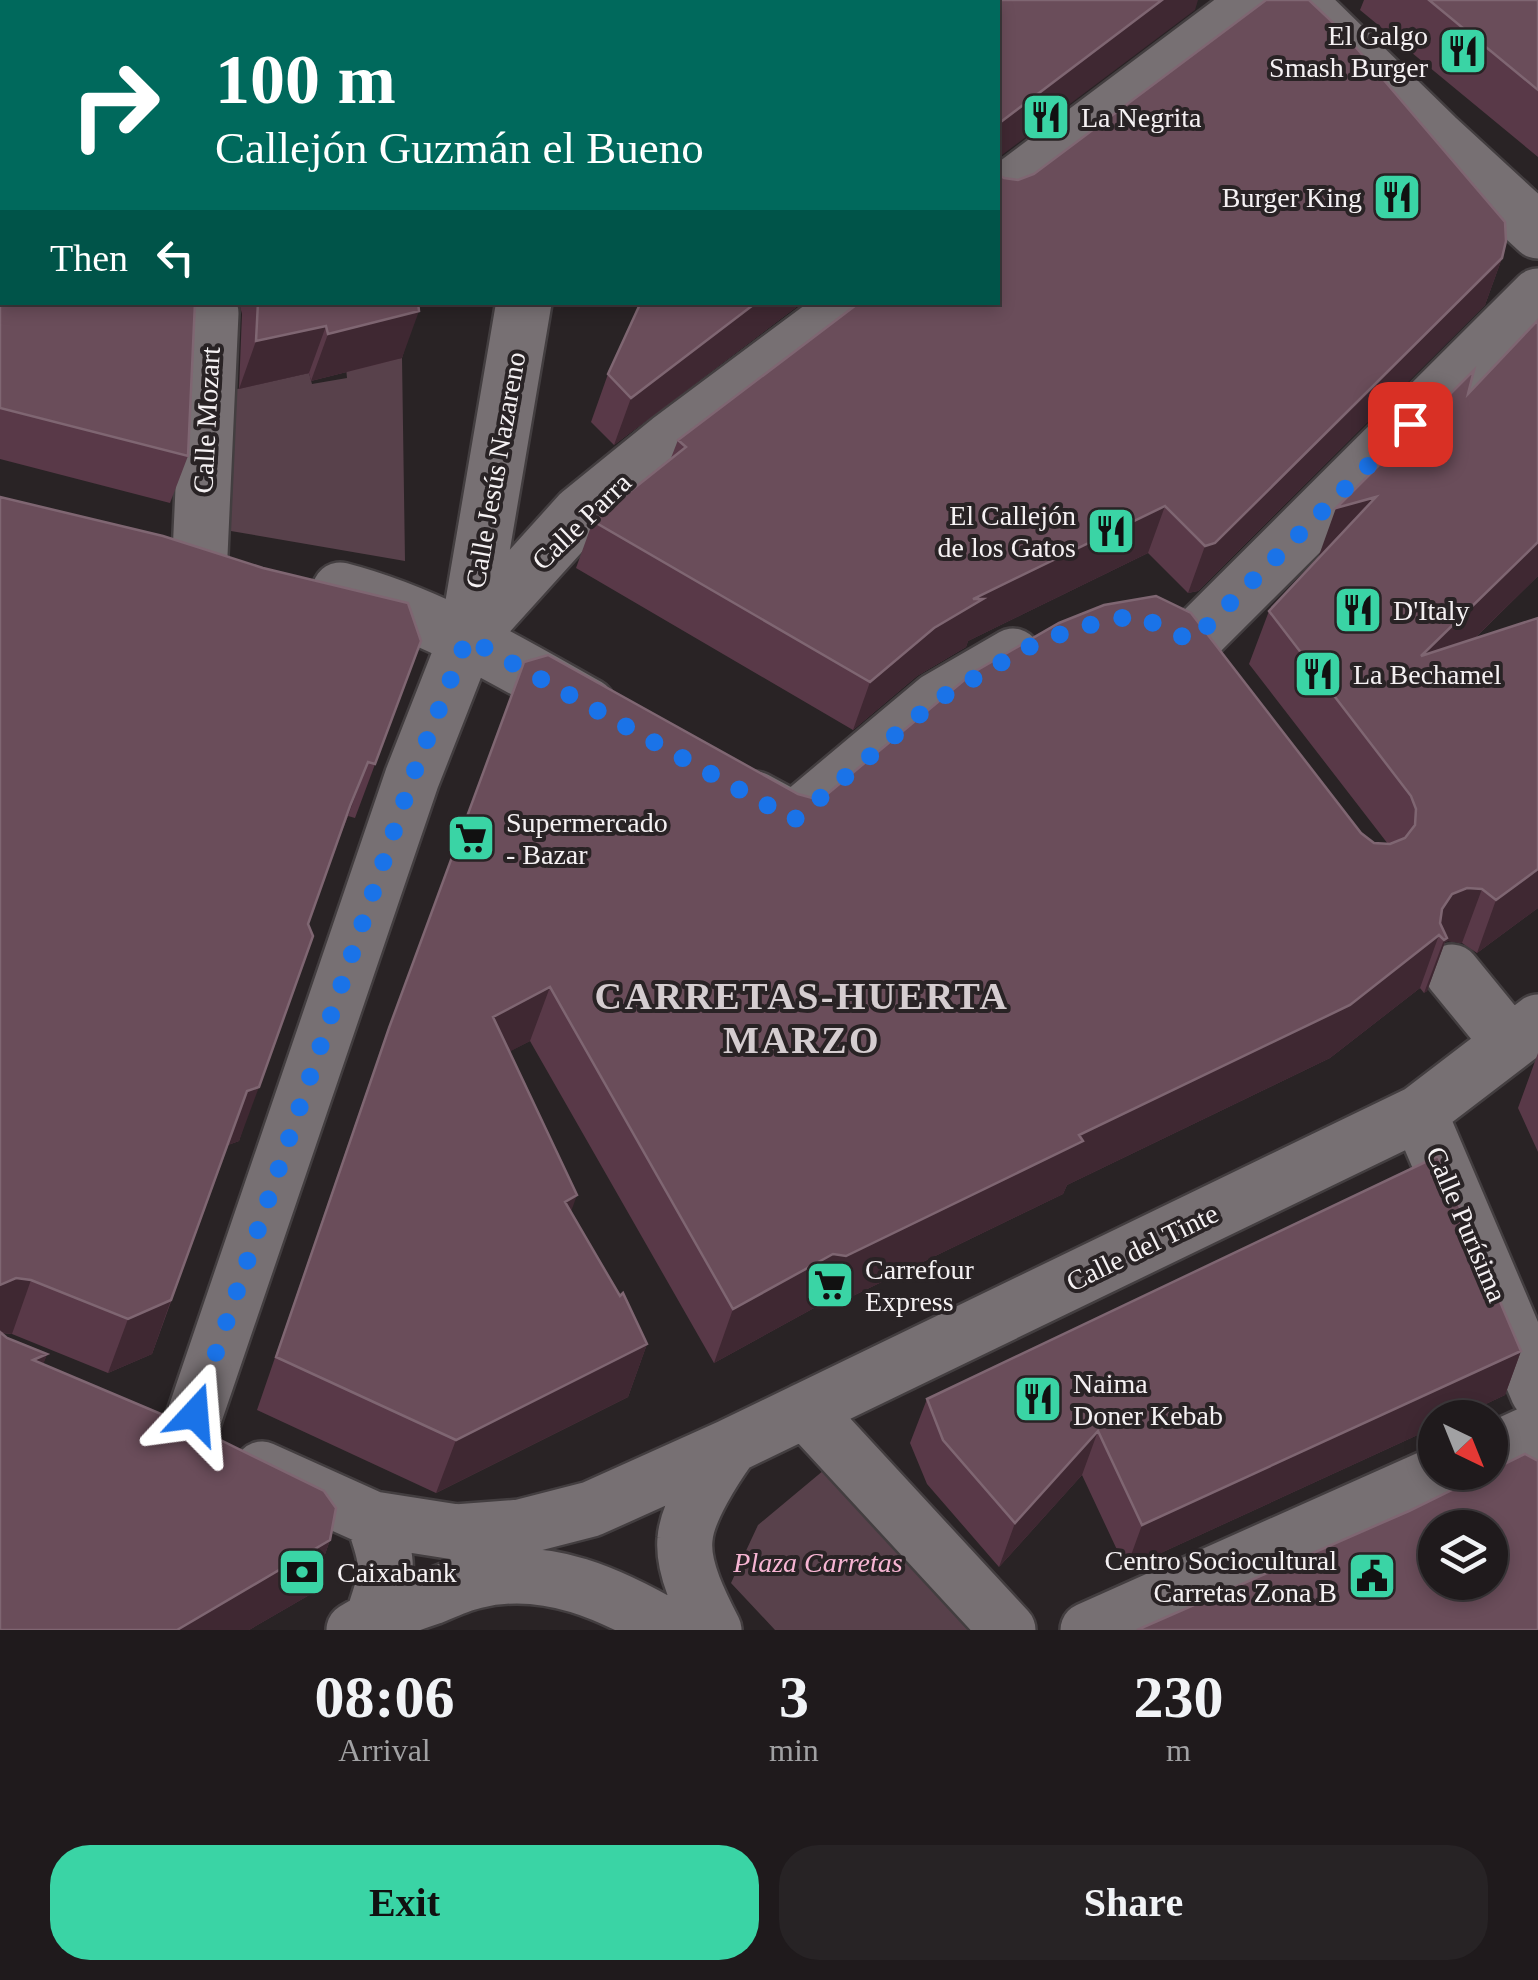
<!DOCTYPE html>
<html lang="en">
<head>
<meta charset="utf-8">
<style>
  body { margin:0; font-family:"Times New Roman",serif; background:#272325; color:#f1f3f6; height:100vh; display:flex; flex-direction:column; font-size:38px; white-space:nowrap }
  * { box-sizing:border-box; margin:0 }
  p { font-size:32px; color:#a1a1a3 }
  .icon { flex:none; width:55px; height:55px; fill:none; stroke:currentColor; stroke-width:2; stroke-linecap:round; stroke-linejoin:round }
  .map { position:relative; height:1630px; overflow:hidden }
  .details { display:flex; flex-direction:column; background:#1f1a1c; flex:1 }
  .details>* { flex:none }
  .hud { position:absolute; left:0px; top:0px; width:1000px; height:305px; box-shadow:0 5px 15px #0003,0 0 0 2px #3c383b; background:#00695c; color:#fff; overflow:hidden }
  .needle { width:65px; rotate:137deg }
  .fabs { position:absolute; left:1418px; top:1400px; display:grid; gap:20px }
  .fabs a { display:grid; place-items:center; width:90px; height:90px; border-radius:50%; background:#1f1a1c; box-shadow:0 5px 15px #0003,0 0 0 2px #3c383b; font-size:50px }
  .pin { position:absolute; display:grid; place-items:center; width:85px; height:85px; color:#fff; margin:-42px; border-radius:20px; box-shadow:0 5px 15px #0006 }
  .me { position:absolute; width:110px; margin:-55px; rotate:19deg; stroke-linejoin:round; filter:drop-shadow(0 0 8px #0008) }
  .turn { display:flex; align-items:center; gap:35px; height:210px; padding:0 50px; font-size:45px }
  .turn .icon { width:130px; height:130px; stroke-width:2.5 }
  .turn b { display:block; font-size:70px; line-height:85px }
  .then { display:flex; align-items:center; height:95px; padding:0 50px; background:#0003; gap:20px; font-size:38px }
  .eta { display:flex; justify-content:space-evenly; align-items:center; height:170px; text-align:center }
  .eta b { font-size:60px; font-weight:700; line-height:70px }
  .action { display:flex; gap:20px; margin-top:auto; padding:20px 50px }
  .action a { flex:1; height:115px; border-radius:40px; background:#3ad4a5; color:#111; font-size:40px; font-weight:700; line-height:115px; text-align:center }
  .action a+a { background:#272325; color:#f1f3f6 }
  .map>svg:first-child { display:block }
  .green { fill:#58414b }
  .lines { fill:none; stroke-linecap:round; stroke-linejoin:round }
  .minor-casing { stroke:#433e40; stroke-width:60 }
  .minor { stroke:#777073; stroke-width:55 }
  .wall { fill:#593948 }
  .shaded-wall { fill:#3f2832 }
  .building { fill:#6a4d5a; stroke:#7f6672; stroke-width:2.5; fill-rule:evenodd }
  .route { stroke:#1a73e8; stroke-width:18; stroke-dasharray:0 32.4 }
  .labels { text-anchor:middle; stroke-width:8; stroke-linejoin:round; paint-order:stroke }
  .poi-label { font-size:28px; fill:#f5f1f3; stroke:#292325; text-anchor:start }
  .street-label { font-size:28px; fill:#f5f1f3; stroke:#292325 }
  .park-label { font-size:28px; font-style:italic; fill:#f7b5d3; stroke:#292325 }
  .district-label { font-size:38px; font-weight:bold; letter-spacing:2.5px; fill:#d5cdd0; stroke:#292325 }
</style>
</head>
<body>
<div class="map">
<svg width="1538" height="1630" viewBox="0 0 1538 1630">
  <rect width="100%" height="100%" fill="#292325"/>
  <path class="green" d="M402,358l3,203 -186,-32 5,-137 85,-19 3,11 35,-6 -1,-10z
    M824,1470l152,160h-201l-44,-47 27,-58z"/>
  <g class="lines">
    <g class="minor-casing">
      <path id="minor" d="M1296,0l140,137 102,94
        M807,2l3,-2
        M998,197l262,-197
        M184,302l27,11 -11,242
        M340,590c89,23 168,71 248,116
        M467,638l57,-336
        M1192,641l346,-345
        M755,799l39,21 143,-120 76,-44
        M1452,972l58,71
        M1419,1113l119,279
        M805,1410l203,220
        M187,1438l225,-660 55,-140 113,-125 90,-73 185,-138
        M1490,1452l48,-22
        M262,1469l111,50 83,13 65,-5 70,-18 140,-63
        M373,1618c16,-48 17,-52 0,-99
        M354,1630c24,-15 51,-24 78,-33 14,-6 29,-13 43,-16 72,-18 138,14 198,49
        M714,1630c-13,-25 -32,-62 -29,-91 2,-28 30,-71 46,-93l688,-333 119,-91
        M1088,1630l354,-158"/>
    </g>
    <use href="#minor" class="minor"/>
  </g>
  <path class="wall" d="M1364,0h174v157l-178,-147z
    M1004,178l498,80 -17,47 -287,286 -10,2 -40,-40 -180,88 -2,6 -49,29 -64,54 -277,-162 17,-47 78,-63 7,-18 320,-138z
    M0,211l188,245 -18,47 -170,-44z
    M239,302h179l-16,56 -91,23 -2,-8 -70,16 3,-75z
    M803,302l-189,143 -23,-23 17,-48z
    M1538,320v256l-64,63 64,-21v290l-61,45 -15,-10 -14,-2 -3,1 -18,49 -3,2 -4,-5 -90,70 -263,127 -4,9 -237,115 -12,-1 -100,55 -184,-322 -20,10 61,161 76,132 -19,53 -192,96 -179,-83 113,-329 154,-419 274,132 22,6 541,33 13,10 14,1 -139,-180 20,-53 199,-217z
    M0,497l421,144 -66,177 -7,-2 -14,35 -26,73 -69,217 -11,4 -76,209 -44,19 -96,-39 -11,-1 6,5 40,16 -4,10 287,176 -19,54 -62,36h-249z
    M1538,1053v99l-20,-44z
    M1521,1351l-16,44 -49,23h-21v9l-309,142 -44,-94 -83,92 -72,-83 -17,-41 17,-44z"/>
  <path class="shaded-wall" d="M545,0h36l-3,2h-35z
    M1162,0h36l-3,10 -197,148v-34z
    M2,160v34l-2,6v-39z
    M1502,258l-17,47 -287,286 -10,2 17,-47z
    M757,302h46l-189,143 17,-47z
    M419,311l-17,47 -91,23 17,-47z
    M326,326l-17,47 -70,16 17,-48z
    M1376,497l-59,64 19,-53z
    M1165,506l-17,47 -180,88 -2,6 -49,29 -64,54 17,-48 64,-54 39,-29z
    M1538,542v34l-136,133 19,-53z
    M368,762l-20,54 -18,44 20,-54z
    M1538,869v39l-61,45 19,-53z
    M1467,888l15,1 -20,54 -14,-2 -3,1 -18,49 -3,2 20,-53 -5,-5 -19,53 -90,70 -263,127 -4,9 -237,115 -12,-1 -100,55 19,-54 100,-55 246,-119 363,-226 10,-15z
    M550,987l-20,54 -56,29 19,-53z
    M259,1087l-20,54 -11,4 19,-54z
    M577,1195l-19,53 7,-46z
    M16,1278l15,2 -19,54 -12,-2v-47z
    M171,1300l-19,54 -44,19 20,-54z
    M647,1344l-19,53 -192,96 20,-53z
    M1521,1351l-16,44 -49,23h-21v9l-309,142 16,-44z
    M47,1354l-20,54 6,-48z
    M1098,1431l-16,44 -83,92 16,-44z
    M330,1540l-19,54 -62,36h-72z"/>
  <path class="building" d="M0,0h106l6,2h-110v158l-2,1z
    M397,0h148l-2,2h-149z
    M874,0h288l-164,124v-122h-126z
    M1266,0h43l33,31 163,191 1,19 -4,17 -287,285 -10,3 -40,-40 -192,93h10l-49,29 -64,54 -277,-161 93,-74 -8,-7 182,-138h138v-128l6,4 14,2 16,-6z
    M1429,0h109v90z
    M0,211l2,2v89h193l-7,154 -188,-48z
    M258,302h160l1,9 -91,23 -2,-8 -70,15z
    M641,302h116l-126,96 -23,-24z
    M1538,320v222l-117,114 117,-38v251l-42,31 -14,-11 -15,-1 -15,6 -10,15 -2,14 7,15 -3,2 -5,-5 -89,70 -271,130 4,6 -237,115 -13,-2 -100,55 -183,-322 -57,30 84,178 -12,7 55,94 3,-3 24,51 -191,96 -180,-83 113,-329 135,-366 24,-7 250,139 22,6 154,-128 85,-49 45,-18 52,-9 35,17 170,220 13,10 16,1 15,-6 10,-13 1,-16 -5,-13 -142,-185 107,-114 -40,11 138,-138 -6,24z
    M0,497l163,39 100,32 145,35 13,38 -46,123 -7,-2 -18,44 -42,118 5,12 -54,151 -12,4 -76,209 -43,19 -97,-39 -15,-2 -16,7z
    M1438,1156l83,195 -379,174 -44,-94 -83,92 -72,-83 -16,-41z
    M0,1332l7,6 40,16 -14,6 173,73 118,58 12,17 -6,32 -153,90h-177z
    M1525,1454l13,7v169h-401l272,-119zM1435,1528h55v54h-55z"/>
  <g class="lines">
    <path class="route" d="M195,1414l217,-636 55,-140 327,182 143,-120 89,-52 50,-20 60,-13 56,26 218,-217"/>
  </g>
  <defs>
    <g id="restaurant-square" transform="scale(2.5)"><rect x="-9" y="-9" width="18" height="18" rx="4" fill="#3ad4a5" stroke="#292325"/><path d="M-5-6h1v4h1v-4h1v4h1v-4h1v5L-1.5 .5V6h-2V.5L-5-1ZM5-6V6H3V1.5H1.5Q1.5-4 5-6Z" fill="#111"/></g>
    <g id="supermarket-square" transform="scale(2.5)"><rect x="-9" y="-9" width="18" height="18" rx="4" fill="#3ad4a5" stroke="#292325"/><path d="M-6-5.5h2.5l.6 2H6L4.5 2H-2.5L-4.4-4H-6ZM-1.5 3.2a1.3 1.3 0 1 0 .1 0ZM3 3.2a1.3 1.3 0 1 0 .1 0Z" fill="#111"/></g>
    <g id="bank-square" transform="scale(2.5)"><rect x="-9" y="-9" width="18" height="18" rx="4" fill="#3ad4a5" stroke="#292325"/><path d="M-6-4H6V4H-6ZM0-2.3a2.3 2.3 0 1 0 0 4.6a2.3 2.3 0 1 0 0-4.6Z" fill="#111"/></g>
    <g id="civic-square" transform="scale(2.5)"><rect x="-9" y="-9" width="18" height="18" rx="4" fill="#3ad4a5" stroke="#292325"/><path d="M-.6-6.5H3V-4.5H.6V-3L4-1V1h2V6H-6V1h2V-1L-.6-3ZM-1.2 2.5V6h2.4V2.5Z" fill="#111"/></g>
  </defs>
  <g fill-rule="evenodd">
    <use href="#restaurant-square" x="1463" y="51"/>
    <use href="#restaurant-square" x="1046" y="117"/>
    <use href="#restaurant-square" x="1397" y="197"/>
    <use href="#restaurant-square" x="1111" y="531"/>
    <use href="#restaurant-square" x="1358" y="610"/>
    <use href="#restaurant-square" x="1318" y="674"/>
    <use href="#supermarket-square" x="471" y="838"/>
    <use href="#supermarket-square" x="830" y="1285"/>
    <use href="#restaurant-square" x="1038" y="1399"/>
    <use href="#bank-square" x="302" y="1572"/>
    <use href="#civic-square" x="1372" y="1576"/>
  </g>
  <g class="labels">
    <g class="poi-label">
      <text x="1428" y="45" text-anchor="end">El Galgo<tspan x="1428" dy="32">Smash Burger</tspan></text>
      <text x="1081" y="127">La Negrita</text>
      <text x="1362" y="207" text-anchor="end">Burger King</text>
      <text x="1076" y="525" text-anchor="end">El Callejón<tspan x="1076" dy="32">de los Gatos</tspan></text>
      <text x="1393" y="620">D'Italy</text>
      <text x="1353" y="684">La Bechamel</text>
      <text x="506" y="832">Supermercado<tspan x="506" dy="32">- Bazar</tspan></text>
      <text x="865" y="1279">Carrefour<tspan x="865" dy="32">Express</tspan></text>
      <text x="1073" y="1393">Naima<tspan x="1073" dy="32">Doner Kebab</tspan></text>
      <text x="1337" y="1570" text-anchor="end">Centro Sociocultural<tspan x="1337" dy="32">Carretas Zona B</tspan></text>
      <text x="337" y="1582">Caixabank</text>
    </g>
    <g class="street-label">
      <text transform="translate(206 420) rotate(-87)" y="10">Calle Mozart</text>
      <text transform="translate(495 470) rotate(-80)" y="10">Calle Jesús Nazareno</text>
      <text transform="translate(581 521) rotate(-44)" y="10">Calle Parra</text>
      <text transform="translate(1467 1224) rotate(67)" y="10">Calle Purísima</text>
      <text transform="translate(1142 1247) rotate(-26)" y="10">Calle del Tinte</text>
    </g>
    <g class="park-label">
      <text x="818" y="1572">Plaza Carretas</text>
    </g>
    <g class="district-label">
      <text x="802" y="1009">CARRETAS-HUERTA<tspan x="802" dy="44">MARZO</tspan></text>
    </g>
  </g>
</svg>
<div class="fabs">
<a><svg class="needle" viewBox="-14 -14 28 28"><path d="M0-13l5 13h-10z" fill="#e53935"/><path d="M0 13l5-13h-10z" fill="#a1a1a3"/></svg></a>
<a><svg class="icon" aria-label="layers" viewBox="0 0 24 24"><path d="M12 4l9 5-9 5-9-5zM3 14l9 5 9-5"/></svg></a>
</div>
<div class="pin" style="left:1410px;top:424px;background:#d93025"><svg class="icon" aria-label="arrive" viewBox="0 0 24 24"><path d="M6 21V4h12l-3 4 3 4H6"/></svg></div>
<svg class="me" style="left:195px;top:1414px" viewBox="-20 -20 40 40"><path d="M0-17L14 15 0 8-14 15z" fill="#1a73e8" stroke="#fff" stroke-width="4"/></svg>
<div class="hud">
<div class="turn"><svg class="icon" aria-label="right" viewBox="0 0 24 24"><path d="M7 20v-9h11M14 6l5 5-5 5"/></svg><div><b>100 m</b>Callejón Guzmán el Bueno</div></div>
<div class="then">Then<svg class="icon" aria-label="left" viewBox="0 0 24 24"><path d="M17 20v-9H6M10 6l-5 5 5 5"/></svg></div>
</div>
</div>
<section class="details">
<div class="eta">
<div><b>08:06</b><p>Arrival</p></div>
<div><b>3</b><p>min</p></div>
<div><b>230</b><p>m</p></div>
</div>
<div class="action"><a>Exit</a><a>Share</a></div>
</section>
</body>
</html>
